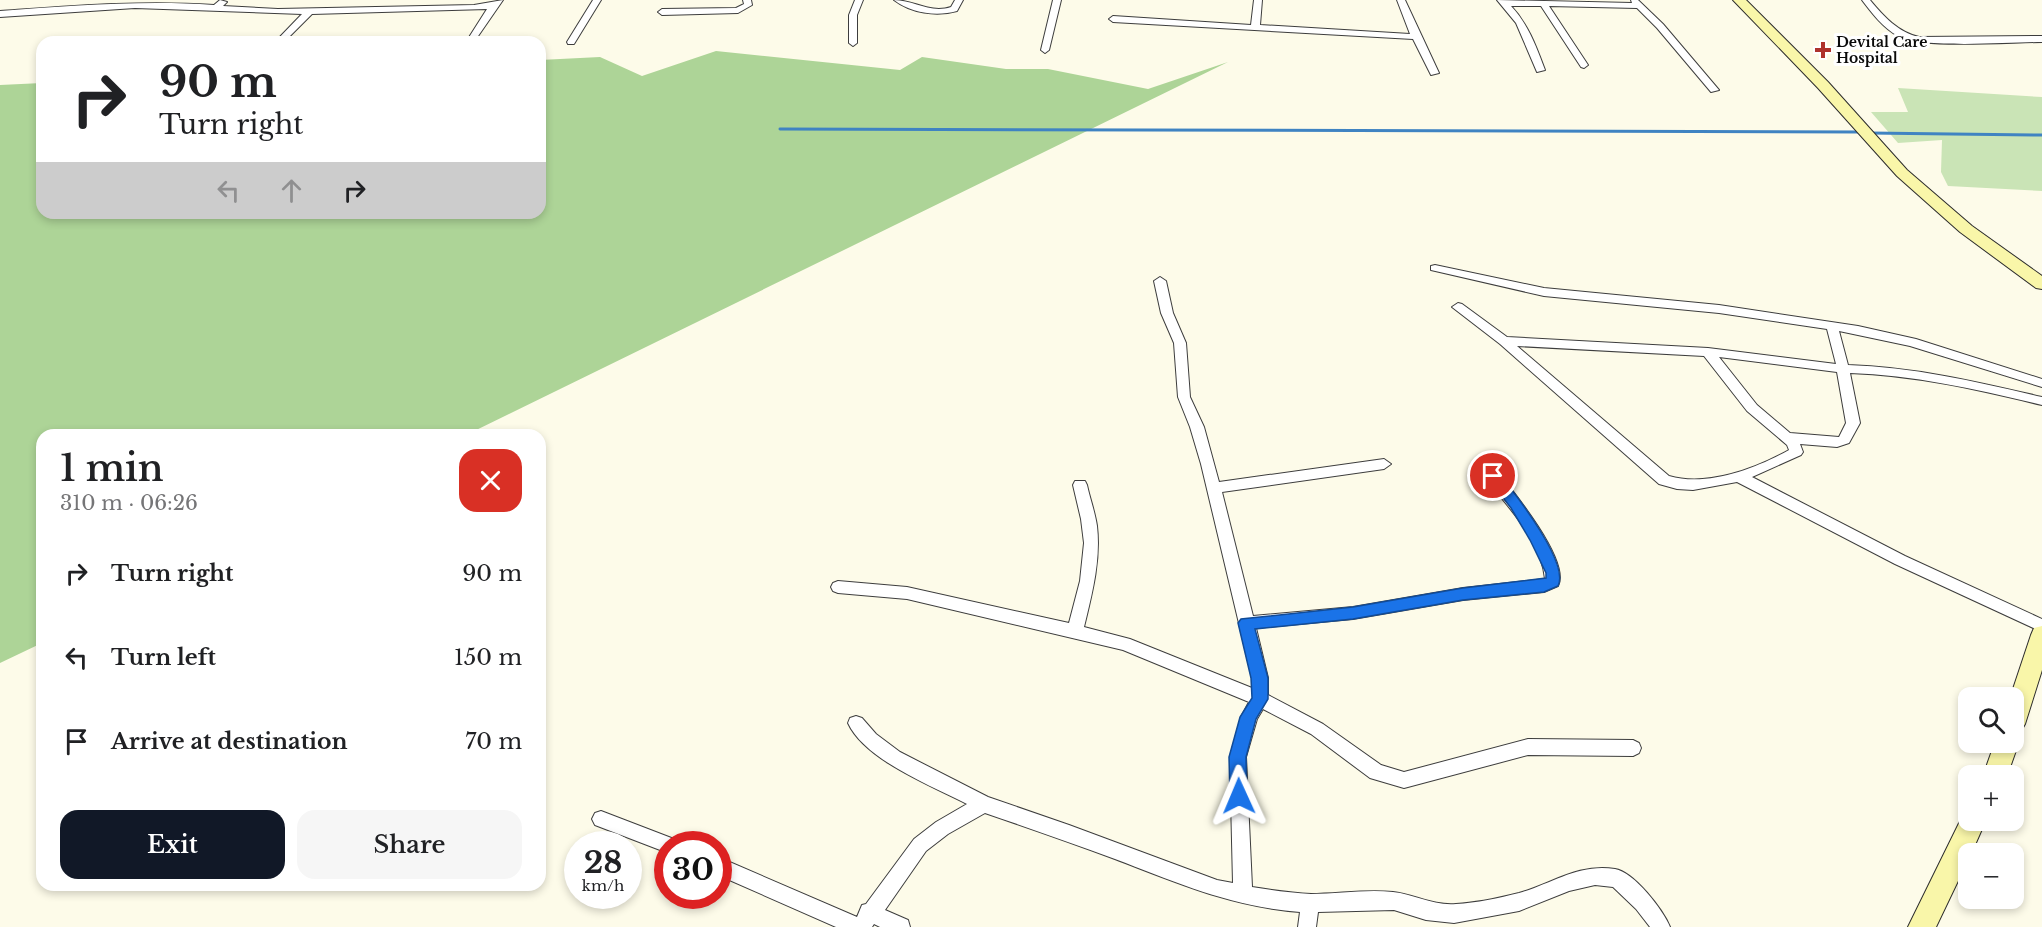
<!DOCTYPE html>
<html lang="en">
<head>
<meta charset="utf-8">
<style>
  body { margin:0; font-family:"Libre Baskerville",serif; background:#f6f6f6; color:#202124; height:100vh; display:flex; flex-direction:column; font-size:22px; white-space:nowrap }
  * { box-sizing:border-box; margin:0 }
  p { font-size:20px; color:#757577 }
  .icon { flex:none; width:33px; height:33px; fill:none; stroke:currentColor; stroke-width:2; stroke-linecap:round; stroke-linejoin:round }
  .map { position:relative; flex:1; overflow:hidden }
  .drawer { position:absolute; left:36px; top:429px; width:510px; height:462px; display:flex; flex-direction:column; background:#fff; border-radius:18px; box-shadow:0 3px 9px #0003 }
  .drawer>* { flex:none }
  .guide { position:absolute; left:36px; top:36px; width:510px; height:183px; border-radius:18px; box-shadow:0 3px 9px #0003; background:#fff; color:#202124; overflow:hidden }
  .buttons { position:absolute; left:1958px; top:687px; display:grid; gap:12px }
  .buttons a { display:grid; place-items:center; width:66px; height:66px; border-radius:12px; background:#fff; box-shadow:0 3px 9px #0003; font-size:30px }
  .speed { position:absolute; left:564px; top:831px; display:flex; gap:12px; font-size:30px; font-weight:700; text-align:center }
  .speed>* { display:grid; place-content:center; width:78px; height:78px; border-radius:50%; background:#fff; box-shadow:0 3px 9px #0003; line-height:1 }
  .speed small { font-size:15px; font-weight:400 }
  .speed .limit { border:9px solid #d22; background:#fff; color:#111 }
  .pin { position:absolute; display:grid; place-items:center; width:51px; height:51px; color:#fff; margin:-26px; border:3px solid #fff; border-radius:50%; box-shadow:0 2px 6px #0007 }
  .me { position:absolute; width:66px; margin:-33px; rotate:359deg; stroke-linejoin:round; filter:drop-shadow(0 0 4px #0008) }
  .turn { display:flex; align-items:center; gap:21px; height:126px; padding:0 24px; font-size:27px }
  .turn .icon { width:78px; height:78px; stroke-width:2.5 }
  .turn b { display:block; font-size:42px; line-height:51px }
  .lanes { display:flex; align-items:center; height:57px; padding:0 24px; background:#0003; justify-content:center; gap:30px; direction:ltr }
  .lanes .off { opacity:.35 }
  .round { display:grid; place-items:center; flex:none; width:63px; height:63px; border-radius:18px; background:#f6f6f6 }
  .head { display:flex; align-items:center; justify-content:space-between; height:102px; padding:0 24px }
  h1 { font-size:36px; font-weight:600; line-height:45px }
  .cta { display:flex; gap:12px; margin-top:auto; padding:12px 24px }
  .cta a { flex:1; height:69px; border-radius:18px; background:#111827; color:#fff; font-size:24px; font-weight:600; line-height:69px; text-align:center }
  .cta a+a { background:#f6f6f6; color:#202124 }
  ul { padding:0; list-style:none }
  li { display:flex; align-items:center; gap:18px; height:84px; padding:0 24px }
  li div { flex:1 }
  li b { display:block; font-size:22px }
  li em { font-style:normal }
  .map>svg:first-child { display:block }
  .green { fill:#cae4b6 }
  .forest { fill:#add497 }
  .lines { fill:none; stroke-linecap:round; stroke-linejoin:round }
  .stream { stroke:#3f83c2; stroke-width:3 }
  .street-casing { stroke:#3d3d3d; stroke-width:2 }
  .secondary-casing { stroke:#2c2c2c; stroke-width:2 }
  .street { fill:#fff; fill-rule:evenodd }
  .secondary { fill:#f9f6a9; fill-rule:evenodd }
  .route { fill:#1a73e8; stroke:#114b97; stroke-width:1.5 }
  .poi-dot { fill:#ae322e; stroke:#fff; stroke-width:2 }
  .labels { text-anchor:middle; stroke-width:6; stroke-linejoin:round; paint-order:stroke }
  .far-poi-label { font-size:14px; font-weight:bold; fill:#0a0a0a; stroke:#fff; text-anchor:start }
</style>
</head>
<body>
<div class="map">
<svg width="2042" height="927" viewBox="0 0 2042 927">
  <rect width="100%" height="100%" fill="#fdfbe9"/>
  <path class="green" d="M1898,88l144,9v94l-94,-5 -7,-14 1,-32 -44,3 -27,-31h37z"/>
  <path class="forest" d="M716,51l184,19 22,-13 84,12h42l100,20 80,-27 -762,373h-424v208l-42,20v-578l42,-2v130h498v-153l60,-3 42,19z"/>
  <g class="lines">
    <path class="stream" d="M780,129l1081,3
      M1869,133l173,2"/>
    <g class="street-casing">
      <path id="street" d="M220,0l7,2 -4,4 55,3 196,-4 29,-5 -29,42h-8l21,-33 -175,5 -28,28h-9l27,-28 -167,-6 -135,9v-6c71,-5 142,-11 214,-6z
        M593,0h8l-27,44h-6l-1,-2z
        M743,0h8l1,5 -14,8 -76,2 -4,-3 4,-3 74,-1 8,-4z
        M855,0h8l-6,15v28l-4,3 -4,-3v-28z
        M894,0c20,0 36,14 57,7l4,-7h8l-6,11c-21,6 -46,2 -63,-11z
        M1053,0h8l-12,50 -4,3 -4,-3z
        M1254,0h8l-2,25 150,9 -13,-34h8l34,73 -8,2 -18,-36 -300,-17 -4,-3 4,-3 138,9z
        M1497,0l135,3 -1,-3h7l25,24 56,66 -8,2 -54,-64 -20,-20 -88,-2 39,59 -4,3 -3,-1 -40,-61h-30c17,18 25,40 34,64l-8,2 -21,-49z
        M1862,0h8c14,17 28,32 49,37l123,-1v6c-32,0 -119,7 -144,-6 -15,-8 -26,-23 -36,-36z
        M1435,265l109,23 175,17 139,21 58,13 126,40v8l-132,-41 -71,-15 9,34c66,2 130,17 194,32v8c-63,-15 -127,-30 -192,-32l10,50 -11,20 -12,4 -37,-3 3,8 -2,3 -49,22 153,79 137,63v13l-147,-68 -158,-82 -44,8 -16,-1 -18,-5 -159,-140 -48,-37 6,-4 4,1 45,33 201,11 128,16 -9,-35 -108,-16 -175,-17 -113,-26v-4zM1517,346l187,10 43,55 40,34 2,5c-34,19 -82,37 -120,26zM1719,357l118,15 9,51 -7,14 -49,-4 -33,-28z
        M1160,277l6,4 7,32 13,30 4,54 14,30 15,55 165,-23 7,5 -7,5 -162,23 31,124 100,-9 110,-19 82,-9c-5,-47 -47,-79 -70,-117l7,-5 5,2c17,21 85,101 71,127l-14,6 -81,8 -110,19 -97,9 12,50v17l55,29 58,41 23,7 124,-33 105,1 6,3 2,5 -2,5 -6,3 -105,-1 -124,33 -34,-10 -59,-44 -48,-25 -6,10 -11,38 6,130c19,3 39,6 59,7 27,0 55,-5 82,-2 21,2 40,14 63,12 20,-1 43,-6 63,-11 32,-9 60,-30 96,-24 19,3 48,41 55,58h-20l-14,-18 -23,-22 -18,-2 -26,6 -50,20 -65,12 -28,-3 -32,-10 -76,2 -2,15h-18l2,-15c-68,-5 -122,-29 -185,-53 -43,-16 -86,-31 -130,-46l-37,21 -22,17 -41,59 23,10 2,7h-30l-6,-3 -2,3h-36l-118,-52v-18l139,60 5,-12 4,-1 48,-65 22,-17 31,-18c-35,-18 -102,-44 -119,-81l2,-5 6,-2 6,2 14,16 24,18 88,45 81,28 148,55 16,3 -3,-126 11,-40 8,-15 -126,-52 -216,-51 -69,-6 -5,-2 -2,-4 2,-4 5,-2 69,6 162,36 11,-42 4,-38 -3,-24 -8,-34 2,-4h10l2,4c3,14 8,27 10,41 4,34 -5,68 -13,101l46,12 122,49v-10l-51,-214 -11,-37 -12,-30 -4,-54 -13,-30 -7,-32z
        M601,811l73,28 3,5h-9v9l-73,-28 -3,-6 3,-6z"/>
    </g>
    <g class="secondary-casing">
      <path id="secondary" d="M1733,0h13l82,82 79,88 65,56 70,50v13l-6,-1 -76,-56 -63,-56 -79,-88z
        M2042,626v44l-17,54 -4,7 -6,3 4,8 -12,34h-24l12,-34h18v-44h-3l21,-63 3,-7z
        M1968,810v10h18l-15,34h-3v6l-32,67h-28l57,-116z"/>
    </g>
    <use href="#street" class="street"/>
    <use href="#secondary" class="secondary"/>
  </g>
  <path class="route" d="M1493,471l5,1c15,19 72,91 60,114l-14,6 -81,8 -110,19 -98,10 13,49v21l-12,20 -10,38 1,39 -2,6 -6,3 -7,-3 -2,-6 -1,-39 11,-40 12,-19 -1,-20 -13,-55 3,-4 112,-12 110,-19 83,-10v-5l-16,-33 -19,-32 -25,-32z"/>
  <path class="poi-dot" d="M1820 41h6v6h6v6h-6v6h-6v-6h-6v-6h6z"/>
  <g class="labels">
    <g class="far-poi-label">
      <text x="1836" y="47">Devital Care<tspan x="1836" dy="16">Hospital</tspan></text>
    </g>
  </g>
</svg>
<div class="buttons">
<a><svg class="icon" aria-label="search" viewBox="0 0 24 24"><circle cx="10" cy="10" r="6"/><path d="M15 15l6 6"/></svg></a>
<a>+</a>
<a>−</a>
</div>
<div class="speed"><div>28<small>km/h</small></div><div class="limit">30</div></div>
<div class="pin" style="left:1493px;top:476px;background:#d93025"><svg class="icon" aria-label="arrive" viewBox="0 0 24 24"><path d="M6 21V4h12l-3 4 3 4H6"/></svg></div>
<svg class="me" style="left:1239px;top:796px" viewBox="-20 -20 40 40"><path d="M0-17L14 15 0 8-14 15z" fill="#1a73e8" stroke="#fff" stroke-width="4"/></svg>
<div class="guide">
<div class="turn"><svg class="icon" aria-label="right" viewBox="0 0 24 24"><path d="M7 20v-9h11M14 6l5 5-5 5"/></svg><div><b>90 m</b>Turn right</div></div>
<div class="lanes"><svg class="icon off" aria-label="left" viewBox="0 0 24 24"><path d="M17 20v-9H6M10 6l-5 5 5 5"/></svg><svg class="icon off" aria-label="ahead" viewBox="0 0 24 24"><path d="M12 20V5M6 11l6-6 6 6"/></svg><svg class="icon" aria-label="right" viewBox="0 0 24 24"><path d="M7 20v-9h11M14 6l5 5-5 5"/></svg></div>
</div>
<section class="drawer">
<div class="head"><div><h1>1 min</h1><p>310 m · 06:26</p></div><a class="round" style="background:#d93025;color:#fff"><svg class="icon" aria-label="close" viewBox="0 0 24 24"><path d="M6 6l12 12M18 6L6 18"/></svg></a></div>
<ul>
<li><svg class="icon" aria-label="right" viewBox="0 0 24 24"><path d="M7 20v-9h11M14 6l5 5-5 5"/></svg><div><b>Turn right</b></div><em>90 m</em></li>
<li><svg class="icon" aria-label="left" viewBox="0 0 24 24"><path d="M17 20v-9H6M10 6l-5 5 5 5"/></svg><div><b>Turn left</b></div><em>150 m</em></li>
<li><svg class="icon" aria-label="arrive" viewBox="0 0 24 24"><path d="M6 21V4h12l-3 4 3 4H6"/></svg><div><b>Arrive at destination</b></div><em>70 m</em></li>
</ul>
<div class="cta"><a>Exit</a><a>Share</a></div>
</section>
</div>
</body>
</html>
